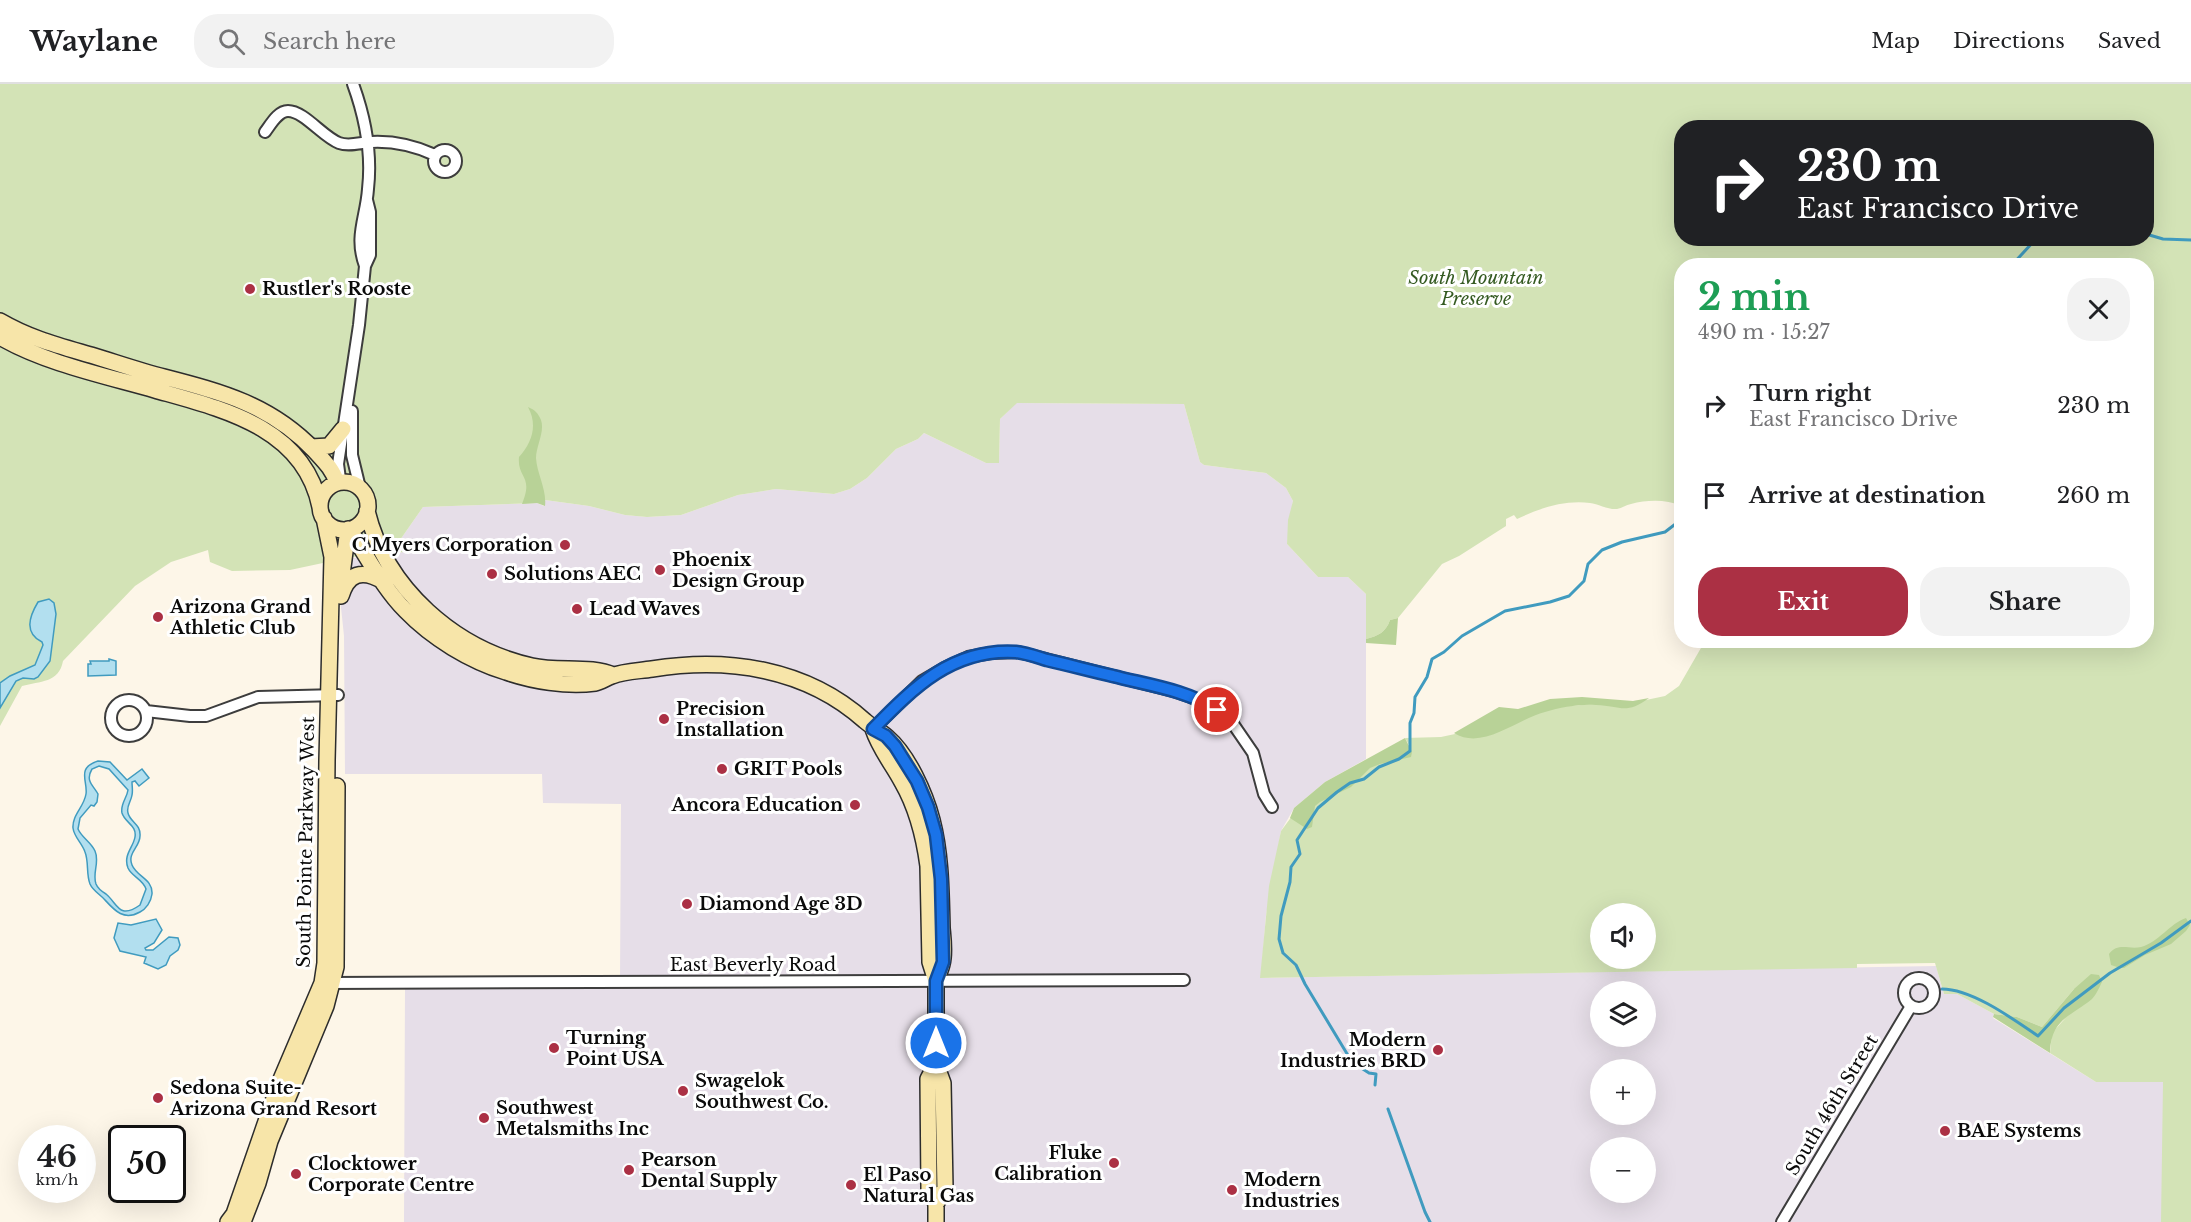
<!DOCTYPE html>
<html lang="en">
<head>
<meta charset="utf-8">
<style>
  body { margin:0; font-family:"Libre Baskerville",serif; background:#f2f2f2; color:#202124; height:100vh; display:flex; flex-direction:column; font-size:22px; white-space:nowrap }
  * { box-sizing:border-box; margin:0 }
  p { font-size:20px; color:#757577 }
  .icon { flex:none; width:33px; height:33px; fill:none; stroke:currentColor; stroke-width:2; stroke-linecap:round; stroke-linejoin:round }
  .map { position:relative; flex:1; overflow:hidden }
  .side { position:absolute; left:1674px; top:174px; width:480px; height:390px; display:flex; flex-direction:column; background:#fff; border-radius:24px; box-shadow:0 6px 24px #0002 }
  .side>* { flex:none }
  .top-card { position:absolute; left:1674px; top:36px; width:480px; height:126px; border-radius:24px; box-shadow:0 6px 24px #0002; background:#202124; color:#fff; overflow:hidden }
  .tools { position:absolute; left:1590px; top:819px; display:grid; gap:12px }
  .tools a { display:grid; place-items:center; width:66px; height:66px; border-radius:50%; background:#fff; box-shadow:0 6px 24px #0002; font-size:30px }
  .speed { position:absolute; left:18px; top:1041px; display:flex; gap:12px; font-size:30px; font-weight:700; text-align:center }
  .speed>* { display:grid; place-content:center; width:78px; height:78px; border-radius:50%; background:#fff; box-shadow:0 6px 24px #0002; line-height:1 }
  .speed small { font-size:15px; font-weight:400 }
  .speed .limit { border:3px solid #111; border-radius:9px; background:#fff; color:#111 }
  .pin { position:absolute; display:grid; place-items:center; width:51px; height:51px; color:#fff; margin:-26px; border:3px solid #fff; border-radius:50%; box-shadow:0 2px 6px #0007 }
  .me { position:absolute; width:66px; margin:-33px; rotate:0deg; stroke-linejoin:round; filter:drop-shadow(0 0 4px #0008) }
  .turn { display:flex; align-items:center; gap:21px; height:126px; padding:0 24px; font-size:27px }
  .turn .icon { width:78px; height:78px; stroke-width:2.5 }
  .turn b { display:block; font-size:42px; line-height:51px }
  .round { display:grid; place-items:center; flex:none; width:63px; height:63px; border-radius:24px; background:#f2f2f2 }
  .overview { display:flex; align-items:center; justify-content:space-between; height:102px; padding:0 24px }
  h1 { font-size:36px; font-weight:800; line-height:45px; color:#1e9e55 }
  .action { display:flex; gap:12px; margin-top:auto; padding:12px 24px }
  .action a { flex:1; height:69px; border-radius:24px; background:#ab3044; color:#fff; font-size:24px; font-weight:800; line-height:69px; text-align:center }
  .action a+a { background:#f2f2f2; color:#202124 }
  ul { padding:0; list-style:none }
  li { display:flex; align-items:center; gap:18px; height:90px; padding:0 24px }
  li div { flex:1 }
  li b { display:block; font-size:22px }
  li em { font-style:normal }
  header { display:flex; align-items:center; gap:36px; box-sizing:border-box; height:84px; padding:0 30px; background:#fff; border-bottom:2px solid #e0e0e0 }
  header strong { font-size:28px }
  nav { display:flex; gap:33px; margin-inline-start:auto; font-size:21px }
  .search { width:420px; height:54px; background:#f2f2f2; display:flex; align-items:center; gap:15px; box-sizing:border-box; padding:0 21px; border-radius:24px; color:#757577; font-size:22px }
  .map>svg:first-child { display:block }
  .industrial { fill:#e6dee8; fill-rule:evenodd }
  .green { fill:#d3e3b6; fill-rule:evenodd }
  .forest { fill:#b8d297 }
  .water { fill:#b2dfef; stroke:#409bbf; stroke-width:1.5; fill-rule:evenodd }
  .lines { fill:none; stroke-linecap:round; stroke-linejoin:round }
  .stream { stroke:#409bbf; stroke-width:3 }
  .street-casing { stroke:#3d3d3d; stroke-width:14 }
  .secondary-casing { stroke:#2c2c2c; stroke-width:18 }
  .street { stroke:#fff; stroke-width:10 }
  .secondary { stroke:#f7e5a9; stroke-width:15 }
  .route-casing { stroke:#114b97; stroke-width:15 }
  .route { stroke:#1a73e8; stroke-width:10 }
  .poi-dot { fill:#ab3044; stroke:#fff; stroke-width:2 }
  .labels { text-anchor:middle; stroke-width:6; stroke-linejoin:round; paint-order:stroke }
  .park-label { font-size:18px; font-style:italic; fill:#345a21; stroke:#fff }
  .poi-label { font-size:18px; font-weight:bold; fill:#0a0a0a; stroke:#fff; text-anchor:start }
  .street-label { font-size:18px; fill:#0a0a0a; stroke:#fff }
</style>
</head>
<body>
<header>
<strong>Waylane</strong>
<div class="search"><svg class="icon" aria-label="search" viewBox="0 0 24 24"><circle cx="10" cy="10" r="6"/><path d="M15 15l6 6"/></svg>Search here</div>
<nav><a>Map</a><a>Directions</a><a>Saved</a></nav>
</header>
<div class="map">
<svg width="2191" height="1138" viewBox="0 0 2191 1138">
  <rect width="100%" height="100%" fill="#fdf6e8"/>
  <path class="industrial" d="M1016,319l168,1 16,58 4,3 62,8 20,15 7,13 -6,43 31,33h30l18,17v165l-41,23 -31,26 -13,23 -15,84 -5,63 675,-12 8,28h13l37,20 -1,4 103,64h68l-1,140h-1759l1,-233 253,-1v-6l-38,-1 1,-177 -78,-1 -1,-29h-197l-1,-138 -8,-76 67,-8 -3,-12 23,-33 114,-4 7,3 1,-6 44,6 36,9 22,2 34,-2 57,-20 38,-6 58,5 16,-5 17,-11 29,-29 22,-10 6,-6 62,30h13l1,-44zM1600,908h46v44h-46zM1600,986h46v44h-46zM1600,1064h46v44h-46z"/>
  <path class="green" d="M0,0h2191v1138h-30l2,-140h-67l-46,-29 2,-20 18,-20 23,-16 -19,-8 -32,38 -25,-10 -23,-3 -37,-20h-13l-9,-31 -78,1v4l-597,10 9,-92 12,-55 17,-23 111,-63 -4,-7 36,-1 14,-3 37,-22 154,-12 19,-4 14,-10 26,-45 441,-1v-374h-464l-1,240c-15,-7 -34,-6 -50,-2 -5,1 -9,4 -14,5 -8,1 -19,-5 -27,-6 -26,-3 -50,5 -73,16l-3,-4 -8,4v7l-47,30 -17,8 -44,54 -8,2c-4,12 -12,16 -24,19v-45l-18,-17h-30l-31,-33 1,-24 5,-19 -7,-13 -20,-15 -62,-8 -4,-3 -16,-58 -167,-1 -17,16 -1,44h-13l-62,-30 -6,6 -22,10 -29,29 -17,11 -16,5 -58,-5 -38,6 -57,20 -34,2 -22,-2 -36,-9 -44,-6 -3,-10 -5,13 -114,4 -23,33 4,12 -53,5 -61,13 -58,1 -22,-9 -2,-12 -37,12 -36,24 -72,75c-4,22 -23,20 -41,25l-22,40zM1682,44h464v110h-464zM1600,830h46v44h-46z"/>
  <path class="forest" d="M528,323c7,3 10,6 13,13 4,12 -5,26 -5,38 1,16 11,32 9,48l-8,-3 -15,1c12,-29 -5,-25 -3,-47 13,-14 19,-32 9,-50z
    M1398,534l-2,27 -30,-2v-4c12,-3 20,-7 24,-19z
    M1582,613l51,4 16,-3c-23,17 -28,8 -53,7 -16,-1 -35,2 -51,7 -28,7 -62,39 -91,21l45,-26 19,2 32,-10z
    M1405,654l7,14 -1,5 -31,7 -10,4 -19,19 -31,15 -5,4 -3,21 -5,2 -17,-11 4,-10 31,-26z
    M2186,834l4,7 -4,6 -15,13 -26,11 -21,13h-4l-9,-3 -2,-11c9,-12 20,-4 32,-7 18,-5 28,-23 45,-29z
    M2091,890l8,1 3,7c-3,6 -6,13 -10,17 -22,18 -41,20 -42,54l-57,-36 1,-3 23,3 25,10 32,-38z"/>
  <path class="water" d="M49,515l5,4 2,11 -6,47 -12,16 -4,2 -11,-1 -7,3 -16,27v-25l10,-7 25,-11 8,-20 -1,-3c-18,-9 -13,-25 -4,-40z
    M109,575l7,2v14l-28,1v-12h3l-1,-3h19z
    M98,677l12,1 17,18 15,-11 7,9 -10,8 -4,-5 -3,1c0,4 1,9 0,13 -1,7 -6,11 -4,18 2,9 13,11 12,23 0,11 -13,17 -8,29 5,12 21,14 20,29 -1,8 -6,15 -12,18 -16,9 -25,-1 -35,-12 -5,-6 -12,-9 -15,-16 -4,-10 -1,-22 -5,-32 -3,-9 -11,-15 -12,-24 -1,-13 11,-21 13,-34 2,-13 -10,-26 12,-33zM99,682l10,3 19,21c-1,8 -8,14 -6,23 3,10 15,12 13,24 -2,11 -12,18 -7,31 4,9 15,11 18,21l-6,16c-21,15 -22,-1 -34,-11 -5,-3 -8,-5 -10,-10 -4,-11 4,-22 -1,-33 -4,-9 -13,-13 -17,-22l2,-11 11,-13 3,1 3,-4 1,-8c-5,-9 -13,-13 -6,-25z
    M156,835l6,11 -8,13 -9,5 1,2h7l16,-13 9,1 2,7 -2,5 -8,6 -4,9 -8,4 -14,-6 2,-6 -26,-6 -6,-13 4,-15 13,2z"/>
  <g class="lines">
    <path class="stream" d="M2146,150l17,5 28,1
      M2011,182l23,-25 4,-3
      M1942,905c30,0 71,30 96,47l26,-28 46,-35 51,-30 30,-22
      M1375,1001l1,-11 -7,-1 -17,-11 -47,-78 -9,-19 -13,-12 -4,-14 2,-23 9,-34 1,-15 9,-13 -3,-14 21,-32 19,-16 13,-9 14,-4 15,-12 20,-8 11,-8v-28l4,-10 1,-16 12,-20 5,-18 12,-7 18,-16 43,-25 45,-9 19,-6 15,-15 4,-17 14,-14 20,-8 43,-10 17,-13
      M1388,1025l37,103 5,10"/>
    <g class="street-casing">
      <path id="street" d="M353,0c12,33 19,70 15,105 -2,29 -14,47 -3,77
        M265,48c6,-8 13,-21 23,-21 16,0 35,26 51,32 11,4 22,-1 33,-1 22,-1 43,4 63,13
        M434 77a11 11 0 1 1 22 0a11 11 0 1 1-22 0Z
        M352,327v44l8,33
        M340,395l-2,-15 21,-139 6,-59 5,-11v-43l-3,-12
        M111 634a18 18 0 1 1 36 0a18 18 0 1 1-36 0Z
        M146,627l44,5h16l52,-19 80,-2
        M873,645l49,-48 24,-14 22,-10 23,-4 27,-1 155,39 32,11 24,16 24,35 11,41 8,13
        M1904 909a15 15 0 1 1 30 0a15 15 0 1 1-30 0Z
        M325,899l859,-3
        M1782,1138l129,-216"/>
    </g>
    <g class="secondary-casing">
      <path id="secondary" d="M0,237c31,18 60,25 94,35 23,7 46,15 70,21 58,15 107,28 150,73 9,10 19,19 23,33
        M0,253c44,26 106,39 155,53 67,19 149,37 165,117
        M311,363l18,-1 14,-17
        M320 422a24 24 0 1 1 48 0a24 24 0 1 1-48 0Z
        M367,427c19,78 88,138 165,155 26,6 60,-1 81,9
        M349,445c18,27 34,59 57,82 26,27 64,50 100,61 26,9 61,15 89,11 6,-1 11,-5 17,-7 12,-5 27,-5 40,-7 76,-12 154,-1 213,52 7,6 15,10 22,16 21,18 38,56 45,83 9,35 9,71 10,108 1,11 3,25 0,36 -1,5 -4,11 -6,17
        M341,498l7,-53
        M341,512c7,-23 21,-27 42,-15
        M873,645c7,21 19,34 29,53 15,26 22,54 26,84l2,96 6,19v83l7,19 2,105 -9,16
        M936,980l-8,15 1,110 7,15v18
        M228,1138l6,-8 45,-130 43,-101 3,-20 2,-203 5,-203 -8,-39
        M243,1138l15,-39 12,-42 56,-135 10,-39 1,-181"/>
    </g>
    <use href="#street" class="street"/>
    <use href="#secondary" class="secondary"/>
  </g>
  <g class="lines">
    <g class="route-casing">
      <path id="route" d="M936,959v-62l7,-19 -2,-83 -5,-44 -8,-28 -11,-26 -22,-35 -9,-10 -13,-7c41,-42 80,-81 143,-77 10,1 21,5 31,8 22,5 44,11 66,16 35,9 74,14 104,34"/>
    </g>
    <use href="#route" class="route"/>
  </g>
  <g class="poi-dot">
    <circle cx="250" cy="205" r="6"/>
    <circle cx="565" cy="461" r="6"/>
    <circle cx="660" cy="486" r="6"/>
    <circle cx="492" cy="490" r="6"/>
    <circle cx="577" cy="525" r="6"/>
    <circle cx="158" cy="533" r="6"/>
    <circle cx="664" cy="635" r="6"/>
    <circle cx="722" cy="685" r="6"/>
    <circle cx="855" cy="721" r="6"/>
    <circle cx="687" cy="820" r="6"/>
    <circle cx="554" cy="964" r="6"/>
    <circle cx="1438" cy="966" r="6"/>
    <circle cx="683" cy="1007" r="6"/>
    <circle cx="158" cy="1014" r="6"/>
    <circle cx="484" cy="1034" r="6"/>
    <circle cx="1945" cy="1047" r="6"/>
    <circle cx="1114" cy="1079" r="6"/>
    <circle cx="629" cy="1086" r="6"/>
    <circle cx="296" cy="1090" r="6"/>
    <circle cx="851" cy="1101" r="6"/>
    <circle cx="1232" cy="1106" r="6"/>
  </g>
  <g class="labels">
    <g class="park-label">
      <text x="1476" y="200">South Mountain<tspan x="1476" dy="21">Preserve</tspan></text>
    </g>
    <g class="poi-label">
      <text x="262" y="211">Rustler's Rooste</text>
      <text x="553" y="467" text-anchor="end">C Myers Corporation</text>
      <text x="672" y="482">Phoenix<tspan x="672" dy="21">Design Group</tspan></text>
      <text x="504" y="496">Solutions AEC</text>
      <text x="170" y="529">Arizona Grand<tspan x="170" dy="21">Athletic Club</tspan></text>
      <text x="589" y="531">Lead Waves</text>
      <text x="676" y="631">Precision<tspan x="676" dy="21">Installation</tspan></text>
      <text x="734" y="691">GRIT Pools</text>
      <text x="843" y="727" text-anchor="end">Ancora Education</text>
      <text x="699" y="826">Diamond Age 3D</text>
      <text x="566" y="960">Turning<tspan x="566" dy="21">Point USA</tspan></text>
      <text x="1426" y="962" text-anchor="end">Modern<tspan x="1426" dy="21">Industries BRD</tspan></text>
      <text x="695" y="1003">Swagelok<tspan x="695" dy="21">Southwest Co.</tspan></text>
      <text x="170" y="1010">Sedona Suite-<tspan x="170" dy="21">Arizona Grand Resort</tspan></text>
      <text x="496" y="1030">Southwest<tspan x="496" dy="21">Metalsmiths Inc</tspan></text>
      <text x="1957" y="1053">BAE Systems</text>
      <text x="1102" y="1075" text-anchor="end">Fluke<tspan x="1102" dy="21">Calibration</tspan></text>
      <text x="641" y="1082">Pearson<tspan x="641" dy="21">Dental Supply</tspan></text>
      <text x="308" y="1086">Clocktower<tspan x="308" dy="21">Corporate Centre</tspan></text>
      <text x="863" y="1097">El Paso<tspan x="863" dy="21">Natural Gas</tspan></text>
      <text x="1244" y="1102">Modern<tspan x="1244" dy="21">Industries</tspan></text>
    </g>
    <g class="street-label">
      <text transform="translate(306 758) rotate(-89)" y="6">South Pointe Parkway West</text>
      <text x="753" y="887">East Beverly Road</text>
      <text transform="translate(1832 1021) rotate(-59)" y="6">South 46th Street</text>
    </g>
  </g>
</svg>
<div class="tools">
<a><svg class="icon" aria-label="sound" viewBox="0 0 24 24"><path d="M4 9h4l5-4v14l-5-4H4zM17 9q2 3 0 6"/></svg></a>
<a><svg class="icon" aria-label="layers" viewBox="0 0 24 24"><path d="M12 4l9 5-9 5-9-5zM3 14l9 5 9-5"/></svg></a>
<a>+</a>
<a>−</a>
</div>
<div class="speed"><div>46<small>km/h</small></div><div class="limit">50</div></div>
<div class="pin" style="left:1217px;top:626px;background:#d93025"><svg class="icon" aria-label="arrive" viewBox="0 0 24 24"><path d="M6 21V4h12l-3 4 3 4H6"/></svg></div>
<svg class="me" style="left:936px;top:959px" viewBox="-20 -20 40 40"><circle r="17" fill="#1a73e8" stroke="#fff" stroke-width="3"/><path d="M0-11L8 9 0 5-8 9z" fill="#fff"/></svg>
<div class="top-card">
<div class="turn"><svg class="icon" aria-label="right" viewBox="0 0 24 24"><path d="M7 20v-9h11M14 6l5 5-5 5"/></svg><div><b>230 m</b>East Francisco Drive</div></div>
</div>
<section class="side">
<div class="overview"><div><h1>2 min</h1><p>490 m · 15:27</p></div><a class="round"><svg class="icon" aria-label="close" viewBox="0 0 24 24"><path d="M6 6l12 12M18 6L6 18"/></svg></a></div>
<ul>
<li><svg class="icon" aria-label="right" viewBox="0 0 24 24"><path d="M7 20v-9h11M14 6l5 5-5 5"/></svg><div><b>Turn right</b><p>East Francisco Drive</p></div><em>230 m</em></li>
<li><svg class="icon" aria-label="arrive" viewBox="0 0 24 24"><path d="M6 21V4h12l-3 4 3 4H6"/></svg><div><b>Arrive at destination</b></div><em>260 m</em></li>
</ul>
<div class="action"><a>Exit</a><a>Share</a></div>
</section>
</div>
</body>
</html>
